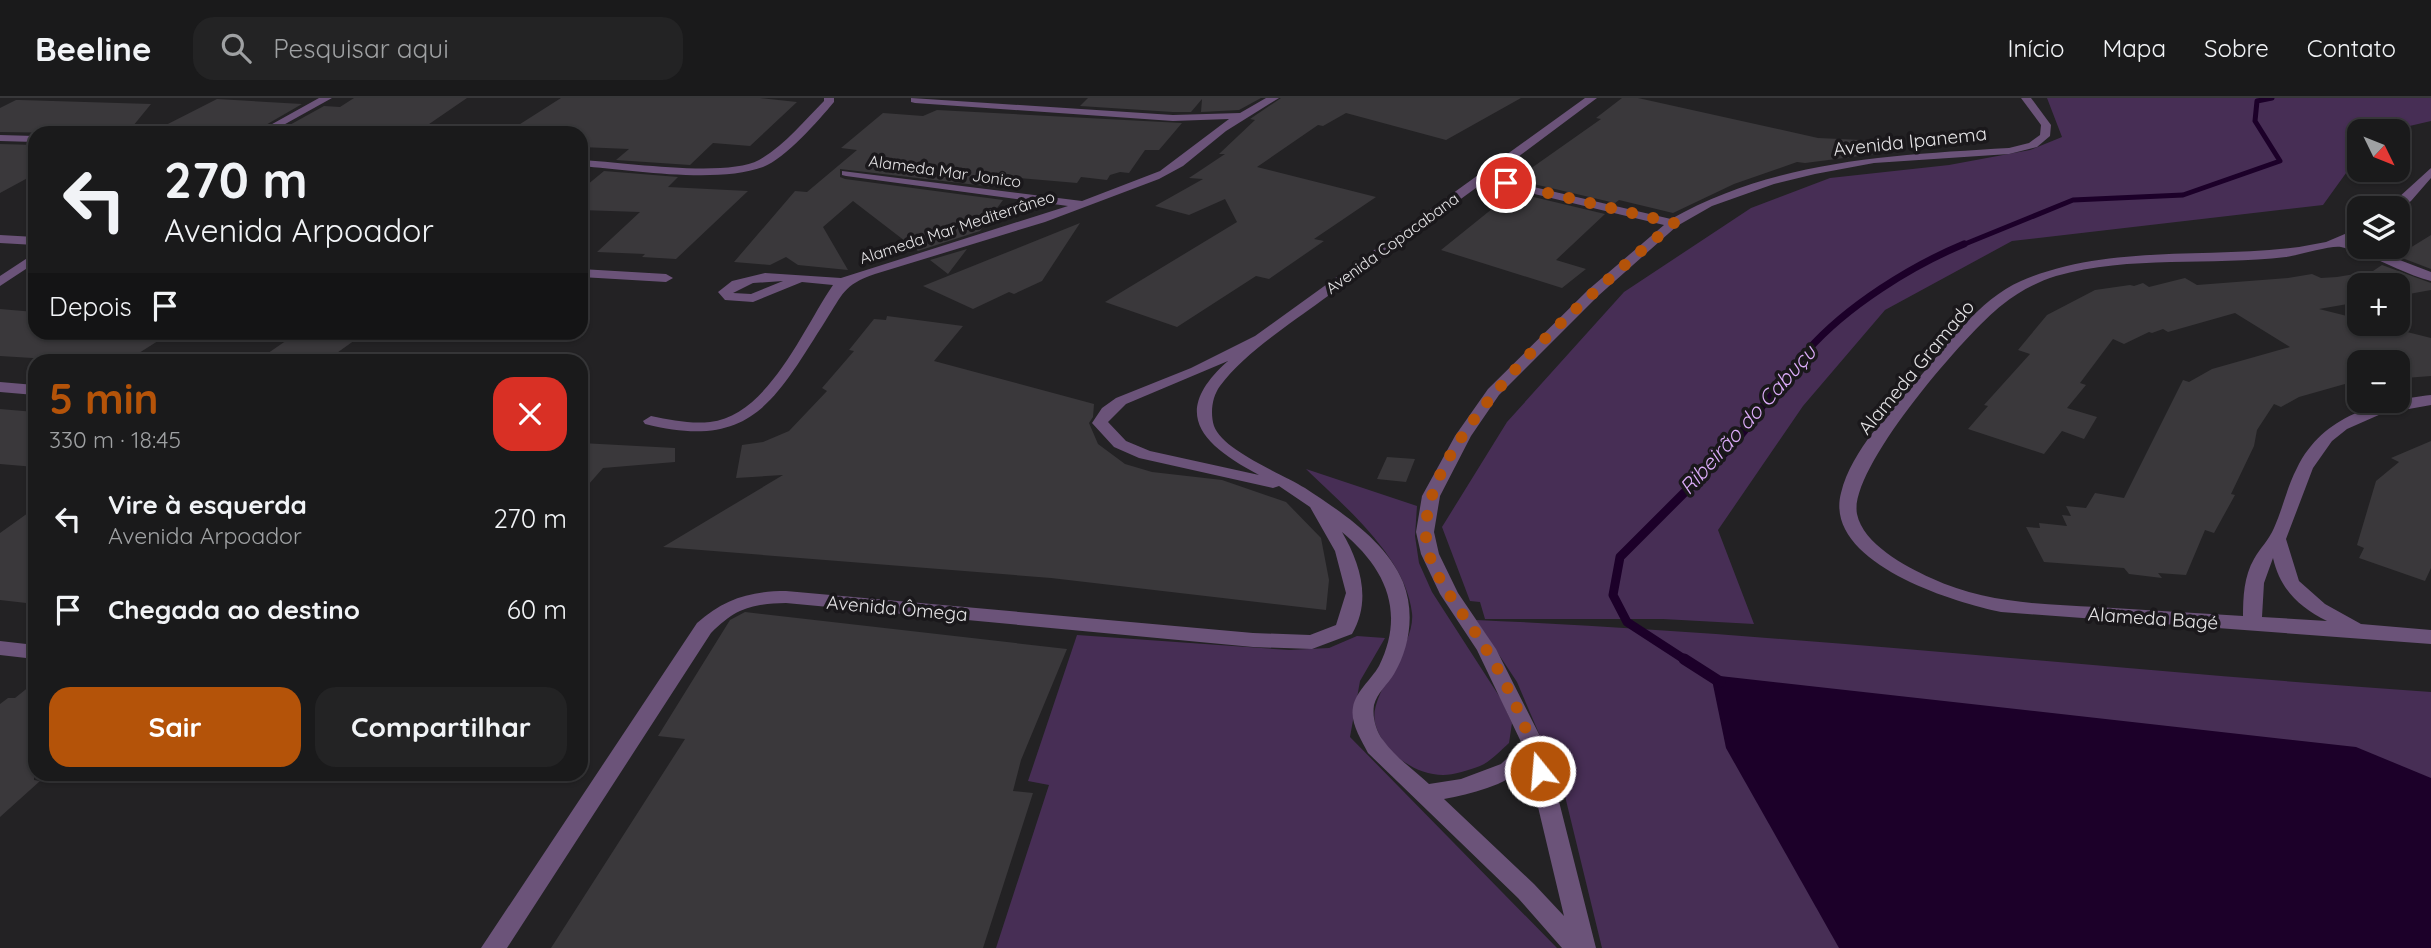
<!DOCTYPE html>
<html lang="pt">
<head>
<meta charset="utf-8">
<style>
  body { margin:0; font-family:Quicksand,sans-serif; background:#232324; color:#f1f3f6; height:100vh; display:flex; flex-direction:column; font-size:26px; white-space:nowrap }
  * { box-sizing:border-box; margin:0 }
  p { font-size:23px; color:#9fa1a3 }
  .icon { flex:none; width:38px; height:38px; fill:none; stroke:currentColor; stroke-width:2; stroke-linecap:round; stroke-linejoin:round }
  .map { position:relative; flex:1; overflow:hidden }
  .details { position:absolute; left:28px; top:256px; width:560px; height:427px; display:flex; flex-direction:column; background:#1a1a1b; border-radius:21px; box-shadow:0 2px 5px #0004,0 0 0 2px #38383a }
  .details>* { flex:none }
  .top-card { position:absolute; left:28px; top:28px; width:560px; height:214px; border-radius:21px; box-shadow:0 2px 5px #0004,0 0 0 2px #38383a; background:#1a1a1b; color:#f1f3f6; overflow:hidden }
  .needle { width:46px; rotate:133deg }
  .fabs { position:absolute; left:2347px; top:21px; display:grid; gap:14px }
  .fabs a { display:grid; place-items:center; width:63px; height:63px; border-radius:14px; background:#1a1a1b; box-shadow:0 2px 5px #0004,0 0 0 2px #38383a; font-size:35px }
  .pin { position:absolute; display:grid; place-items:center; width:60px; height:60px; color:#fff; margin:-30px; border:4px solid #fff; border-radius:50%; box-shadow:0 2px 7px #0007 }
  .me { position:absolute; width:77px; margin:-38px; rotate:343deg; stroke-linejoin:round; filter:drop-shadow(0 0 5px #0008) }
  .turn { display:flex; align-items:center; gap:24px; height:147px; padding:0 21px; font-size:32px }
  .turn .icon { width:91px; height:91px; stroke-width:2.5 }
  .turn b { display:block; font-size:49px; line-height:60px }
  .then { display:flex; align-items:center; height:66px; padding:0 21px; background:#0003; gap:14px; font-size:26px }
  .round { display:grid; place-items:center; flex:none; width:74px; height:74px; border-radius:21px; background:#232324 }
  .head { display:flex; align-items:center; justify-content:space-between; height:119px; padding:0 21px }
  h1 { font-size:42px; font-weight:700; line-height:52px; color:#b45309 }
  .cta { display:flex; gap:14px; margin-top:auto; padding:14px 21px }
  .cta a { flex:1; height:80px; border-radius:21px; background:#b45309; color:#fff; font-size:28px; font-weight:700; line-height:80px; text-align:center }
  .cta a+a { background:#232324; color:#f1f3f6 }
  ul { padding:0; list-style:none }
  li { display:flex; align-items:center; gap:21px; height:91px; padding:0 21px }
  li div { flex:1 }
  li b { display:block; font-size:26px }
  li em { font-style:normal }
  header { display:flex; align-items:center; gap:42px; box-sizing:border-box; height:98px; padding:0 35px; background:#1a1a1b; border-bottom:2px solid #38383a }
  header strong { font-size:33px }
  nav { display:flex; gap:38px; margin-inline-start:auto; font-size:24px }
  .search { width:490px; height:63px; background:#232324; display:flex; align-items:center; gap:18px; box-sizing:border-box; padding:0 24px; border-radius:21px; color:#9fa1a3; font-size:26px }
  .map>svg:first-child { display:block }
  .green { fill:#472e55 }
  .water { fill:#1c0029 }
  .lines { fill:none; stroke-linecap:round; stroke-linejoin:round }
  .stream-far3 { stroke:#1c0029; stroke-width:5 }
  .stream-far2 { stroke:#1c0029; stroke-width:7 }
  .stream-far1 { stroke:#1c0029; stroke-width:9 }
  .stream { stroke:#1c0029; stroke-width:11 }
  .building { fill:#3a383b }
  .minor { fill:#6b5379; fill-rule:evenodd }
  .route { stroke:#b45309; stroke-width:12; stroke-dasharray:0 21.6 }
  .labels { text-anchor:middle; stroke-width:7; stroke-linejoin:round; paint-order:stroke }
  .far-street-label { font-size:16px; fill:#e5e4e6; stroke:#1a181b }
  .street-label { font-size:19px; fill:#e5e4e6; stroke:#1a181b }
  .water-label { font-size:21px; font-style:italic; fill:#dcacf9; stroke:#1a181b }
</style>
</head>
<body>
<header>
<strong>Beeline</strong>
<div class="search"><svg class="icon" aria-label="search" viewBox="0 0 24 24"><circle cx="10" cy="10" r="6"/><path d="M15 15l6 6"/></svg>Pesquisar aqui</div>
<nav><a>Início</a><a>Mapa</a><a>Sobre</a><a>Contato</a></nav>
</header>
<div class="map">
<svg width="2431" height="850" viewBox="0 0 2431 850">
  <rect width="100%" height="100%" fill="#232224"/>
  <path class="green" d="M2047,0h384v23l-43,10h-29v24l-36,50 -311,36 -127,69 -82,96 -85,124 36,94 -91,-5h-178l-5,-17 -10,-1 -28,-74 65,-105 117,-130 127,-84 79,-30 119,-13 81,-15 32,-13z
    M1306,371l111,37 -2,30 4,27 13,29 69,107 11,24 -3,20c-9,8 -19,19 -29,23 -10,4 -27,9 -37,9 -29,0 -61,-24 -68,-52 -7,-29 41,-77 37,-110 -6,-56 -68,-107 -106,-144z
    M1476,522c319,14 636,50 955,72v256h-829l-38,-156 -47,-110z
    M1077,537l212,15 40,-2 28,-12 28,2 -25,43 -10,56 207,211h-561l53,-163 -21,-4z"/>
  <path class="water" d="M1711,577l645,72 75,31v170h-592l-113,-200z"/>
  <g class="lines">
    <path class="stream-far3" d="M1960,148l113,-46 110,-5 97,-34 -25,-40 2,-20 15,-3"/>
    <path class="stream-far2" d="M1743,332c22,-26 43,-54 65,-80 39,-44 103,-84 156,-106"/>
    <path class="stream-far1" d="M1687,563l-60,-39 -14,-27 7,-38 110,-110 15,-18"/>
    <path class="stream" d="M1684,561l36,23"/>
  </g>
  <path class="building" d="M354,0h113l-51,35h-58l4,-3 -76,-3 38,-21 16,1z
    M561,0h199l37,4 -47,44 -37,-3 -23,22 -74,-5 13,-11 -48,-2v-14h-75z
    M1088,0h173l-22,12 -38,2 1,-13 -11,13h-18l-93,-6z
    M1281,0h240l-75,42 -100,-27 -23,13 -5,-1 -61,42 119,30 -62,42 10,2 -55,38 -13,-3 -79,51 -72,-25 132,-80 -12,-23 -36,16 -34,-9 48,-27 -14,-1 36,-24h-6l36,-34 -5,-1z
    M1622,0h16l180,40 65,3v12l-78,10 -8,-1 -63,22 -61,29 -54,-13 -4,3 -90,-21 5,-4 -10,-2 81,-57 -5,-1z
    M217,1l85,5 -38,22 -29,-2 -12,6 -61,-3z
    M16,2h4l131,4 -18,22 -53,-2 -15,9 -65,-1v-24z
    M937,12l245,13 -23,27h-14l-16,23 -9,-1 -10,3 -3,5 -26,-3 -4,6 -58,-5 -8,11 -171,-20v8l5,2 158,21 -23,31 -62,20 -65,-50 -30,26 25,43 -50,-5 -12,-8 -16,8 -36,-3 61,-71 12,1 50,-42 -16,-2 42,-35 40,3z
    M0,46l35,1v29l-35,19z
    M604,73l74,6 -10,10 80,4 -72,68 -34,-2 3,-3 -48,-2 43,-40 -59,-2v-20z
    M1513,94l92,22 -49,46 30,9 -24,19 -121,-38z
    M1080,125l-38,58 -28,13 -5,-2 -36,17 -50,-23z
    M2431,137v34l-34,-13z
    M967,151l-19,25 -18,-14z
    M2382,167l49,18v7l-33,6v-11h-39v17l-40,7 40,10v5h16l56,14v38l-26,2 -7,-4v-12h-39v18l-60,17 -18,10 -7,-3 -17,26 -3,16 -23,48 4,1 -21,38 -9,-3 -19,45 -28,-2 4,5 -33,-4 -5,-6 -80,-6 -18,-35 14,1 -1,-5 28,3 -5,-11 9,1 -5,-10 20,2 9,-15 29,5 59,-118 6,2 23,-13 78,-22 -55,-34 -67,19 -5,-3 -11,4 -3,-1 -25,12 -11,-5 -33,44 6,2 -19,23 30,9 -13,22 -22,-8 -18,23 -76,-25 20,-23 -4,-1 46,-51 -12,-4 29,-35 48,-25 35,-5 4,1 9,-3 6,4 36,-9 12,7 91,-7 24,-4 9,4 16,-1 36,-6z
    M0,211l35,3v20h137l-44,28 -71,-6 -8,5 -49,-3z
    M887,218l76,10 -29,35 160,43 -1,13 -4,6 9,21 27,20 27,8 70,8 64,22 35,36 8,42 -3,30 -275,-32 -388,-31 120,-72 -47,3 6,-33 21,-3 26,-11 38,-40 -5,-3 32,-37 -5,-1 25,-31 12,1z
    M293,238l62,4 -28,20h-69z
    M0,311l35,3v55l-35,-3z
    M2431,343v127l-6,13 -66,-23 5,-10 -7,-3 19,-64 23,-19 -8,-4z
    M581,345l94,5v14l-72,6 -22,25z
    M1387,359l28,2 -9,23 -29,-3z
    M35,410v96l-35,-4v-67z
    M745,514l322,37 -46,111 -8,31 20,2 -50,155h-432l134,-209 -27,-3 72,-116z
    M35,584l-1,98 6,1 -40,36v-113l8,-6h7z"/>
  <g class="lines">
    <path class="minor" d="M319,0h13l-63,35h-13z
      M824,0h10v4c-16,19 -48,56 -71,65 -46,17 -132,3 -182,-1v-6c41,2 145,18 178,0 25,-14 45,-39 65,-59z
      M911,0l262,17 67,-2 26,-15h13l-53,33 -43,35 -24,13 -114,43 -170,52c-32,11 -32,20 -49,46 -51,80 -74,131 -181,104l-2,-3 8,-5c20,4 39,8 59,6 58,-6 94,-95 123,-137l-31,-3 -49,20 -28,-2 -7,-8 14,-11 33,-8 76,5 227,-72 -222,-30 -4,-1v-4l240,30 78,-30 69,-52 -56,2 -258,-18 -4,-1zM783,183l-32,13 -18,-1 20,-10z
      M1585,0h12l-106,79 180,42c104,-59 222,-64 338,-71l20,-5 11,-8 1,-10 -20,-27h10l20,27 -1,11 -13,11 -28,7 -135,9 -59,11 -41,10 -62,22 -35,20 -79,70 -99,99 -28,41 -31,60 -6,36 5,22 19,39 38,56 49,97 51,202h-34l-44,-50 -150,-145c-7,-14 -18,-30 -15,-46 3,-16 18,-27 26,-41 27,-55 6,-98 -37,-134 18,31 30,68 10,102l-40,15 -59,-2 -467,-44c-35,1 -50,5 -75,30l-204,315h-26l216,-325c27,-24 53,-32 89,-32l467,42 57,2 26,-10 10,-32 -11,-42 -25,-44 -31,-21 -6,2 -134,-30 -25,-11 -22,-24 10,-15 14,-10 75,-30 64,-32zM1484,84l180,43 -76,65 -100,99 -33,47 -33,60 -6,36 5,22 19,40 37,56 45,94 -21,20 -40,15 -32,5c-15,-14 -34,-27 -46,-44 -7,-9 -11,-23 -9,-35 3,-12 14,-21 20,-31 16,-27 21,-62 9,-92 -17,-41 -63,-71 -98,-94 -22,-14 -82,-37 -91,-62 -4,-13 -2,-29 6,-40 23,-32 70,-62 101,-85 55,-40 109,-79 163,-119zM1228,263c-59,52 -26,84 31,114l-109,-24 -24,-10 -18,-19 18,-18zM1528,667l36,151 -30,-32 -90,-85c28,-5 63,-14 84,-34z
      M0,37l35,1v6l-35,-1z
      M2431,70v10l-20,23 -13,9 -11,-2z
      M2359,130v9l-9,4 81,31v9c-31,-8 -59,-27 -90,-34 -10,-2 -41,8 -55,10 -75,9 -156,-2 -230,19 -19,6 -38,16 -54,29 -36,28 -154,164 -145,209 6,30 48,52 74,64 53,25 109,26 166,29 49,3 97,6 146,9 0,-19 1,-40 11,-57 6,-11 15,-19 20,-31 9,-20 13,-41 23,-60 26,-53 81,-67 134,-73v10l-50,9 -34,15 -15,12 -19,27 -27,71 13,42 26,23 36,20 70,6v14l-430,-32c-49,-10 -178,-50 -160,-119 11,-44 49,-80 77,-114 30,-34 60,-79 103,-98 86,-37 186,-22 278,-34l27,-5zM2273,460c7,31 26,49 54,63l-65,-4 2,-34z
      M0,137l35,2v8l-35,-2z
      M35,155v10l-35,23v-10z
      M581,171l85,5 7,4 -7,4 -85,-5z
      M0,284l35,3v10l-35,-3z
      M0,543l35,4v14l-35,-4z"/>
  </g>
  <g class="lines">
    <path class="route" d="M1506,85l168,40c-71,61 -284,232 -243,337 12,31 36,58 53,86 21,32 47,89 56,125"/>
  </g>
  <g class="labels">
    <g class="far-street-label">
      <text transform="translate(945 73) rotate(8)" y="6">Alameda Mar Jonico</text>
      <text transform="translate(957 129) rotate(-18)" y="6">Alameda Mar Mediterrâneo</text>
      <text transform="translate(1392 145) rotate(-36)" y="6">Avenida Copacabana</text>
    </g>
    <g class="street-label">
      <text transform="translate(1910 43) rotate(-6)" y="7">Avenida Ipanema</text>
      <text transform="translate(1916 269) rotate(-50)" y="7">Alameda Gramado</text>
      <text transform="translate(897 510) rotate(5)" y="7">Avenida Ômega</text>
      <text transform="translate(2153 520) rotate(4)" y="7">Alameda Bagé</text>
    </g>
    <g class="water-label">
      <text transform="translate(1748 322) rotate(-48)" y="7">Ribeirão do Cabuçu</text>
    </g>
  </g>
</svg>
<div class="fabs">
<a><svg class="needle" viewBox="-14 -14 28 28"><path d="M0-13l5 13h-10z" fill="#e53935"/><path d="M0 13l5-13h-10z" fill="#9fa1a3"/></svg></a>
<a><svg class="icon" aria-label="layers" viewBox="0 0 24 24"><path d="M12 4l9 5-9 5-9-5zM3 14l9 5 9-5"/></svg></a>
<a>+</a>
<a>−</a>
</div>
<div class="pin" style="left:1506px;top:85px;background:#d93025"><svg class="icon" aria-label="arrive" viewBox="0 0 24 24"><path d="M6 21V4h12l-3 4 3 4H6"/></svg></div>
<svg class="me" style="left:1540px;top:673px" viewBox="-20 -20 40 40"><circle r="17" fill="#b45309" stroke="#fff" stroke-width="3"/><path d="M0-11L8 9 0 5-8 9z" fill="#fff"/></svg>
<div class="top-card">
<div class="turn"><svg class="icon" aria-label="left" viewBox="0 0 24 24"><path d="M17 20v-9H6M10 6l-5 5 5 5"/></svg><div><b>270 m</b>Avenida Arpoador</div></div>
<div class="then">Depois<svg class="icon" aria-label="arrive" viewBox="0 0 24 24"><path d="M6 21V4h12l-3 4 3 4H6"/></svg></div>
</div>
<section class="details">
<div class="head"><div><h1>5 min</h1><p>330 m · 18:45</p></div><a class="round" style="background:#d93025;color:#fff"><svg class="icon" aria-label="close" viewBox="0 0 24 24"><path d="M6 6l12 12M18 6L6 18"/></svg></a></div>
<ul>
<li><svg class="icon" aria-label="left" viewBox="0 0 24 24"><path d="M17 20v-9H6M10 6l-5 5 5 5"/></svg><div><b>Vire à esquerda</b><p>Avenida Arpoador</p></div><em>270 m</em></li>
<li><svg class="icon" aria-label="arrive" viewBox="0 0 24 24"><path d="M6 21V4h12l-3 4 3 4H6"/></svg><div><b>Chegada ao destino</b></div><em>60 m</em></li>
</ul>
<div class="cta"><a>Sair</a><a>Compartilhar</a></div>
</section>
</div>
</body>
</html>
